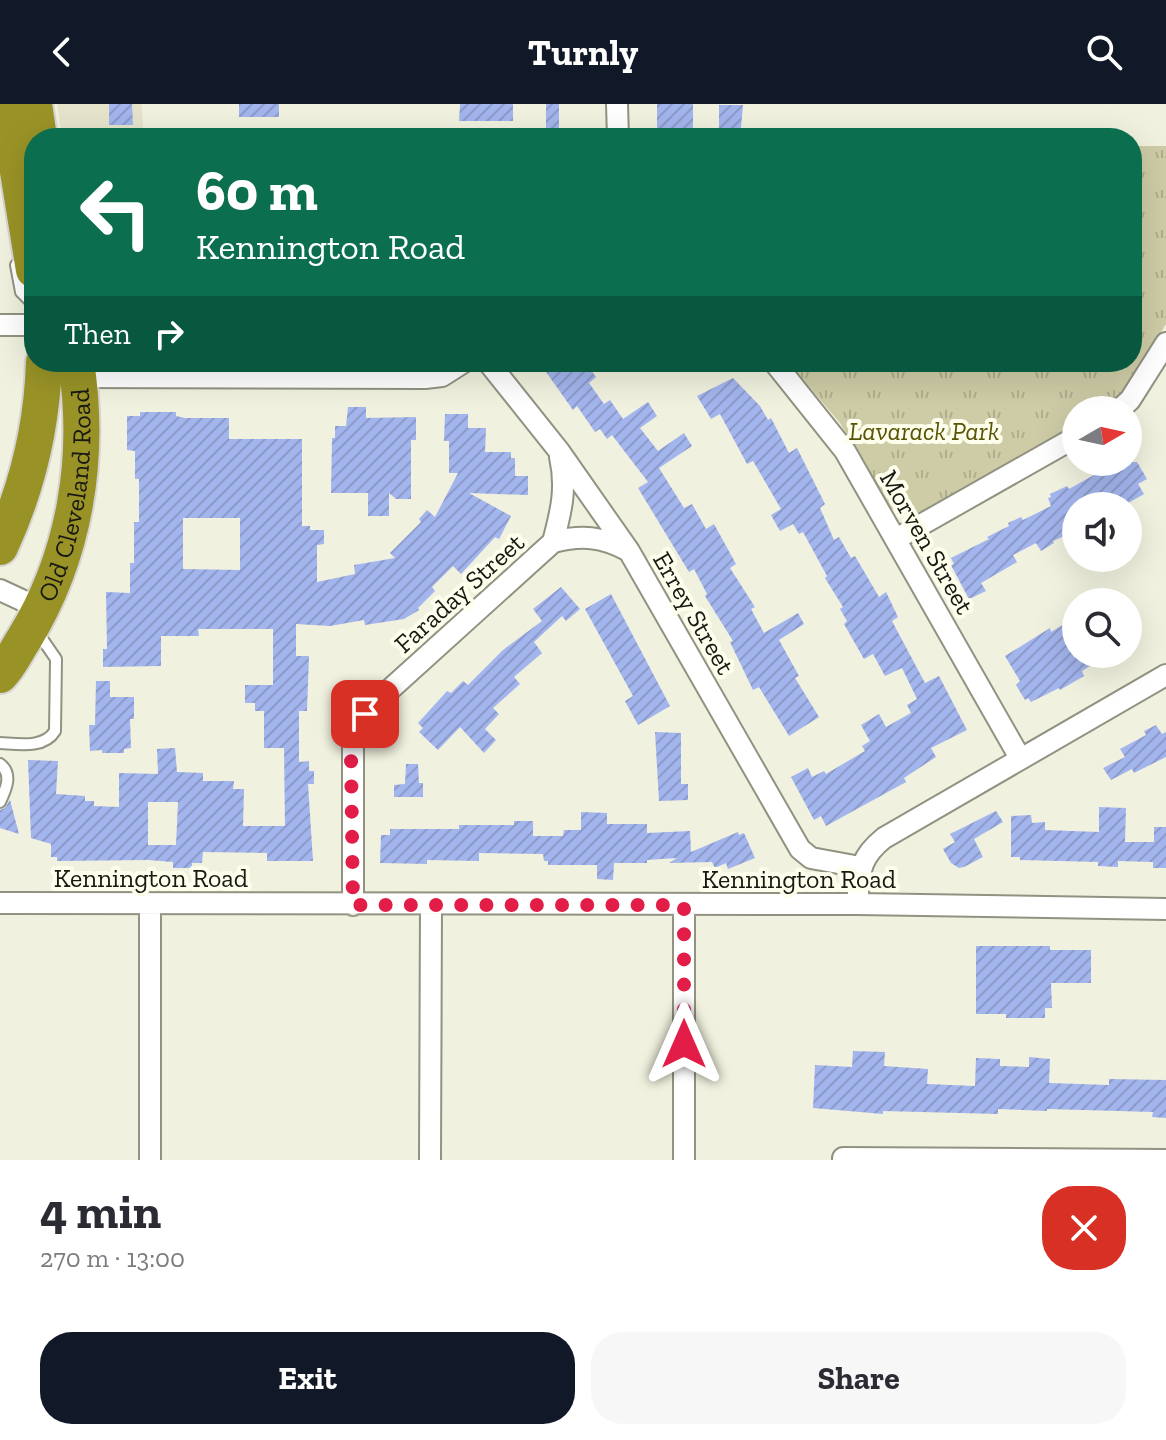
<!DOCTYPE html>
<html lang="en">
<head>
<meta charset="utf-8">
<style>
  body { margin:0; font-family:"Zilla Slab",serif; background:#f7f7f7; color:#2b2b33; height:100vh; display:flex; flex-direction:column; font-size:30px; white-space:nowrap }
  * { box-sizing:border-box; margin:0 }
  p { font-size:26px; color:#7c7c81 }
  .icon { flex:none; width:44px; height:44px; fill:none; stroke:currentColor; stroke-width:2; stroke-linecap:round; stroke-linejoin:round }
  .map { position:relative; height:1056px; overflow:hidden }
  .sheet { display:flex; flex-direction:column; background:#fff; flex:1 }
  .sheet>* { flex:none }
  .guide { position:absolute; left:24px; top:24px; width:1118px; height:244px; border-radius:32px; box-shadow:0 8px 32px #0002; background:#0b6e4f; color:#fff; overflow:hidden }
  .needle { width:52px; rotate:81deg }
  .fabs { position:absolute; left:1062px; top:292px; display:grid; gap:16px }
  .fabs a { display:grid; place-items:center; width:80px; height:80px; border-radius:50%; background:#fff; box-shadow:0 8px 32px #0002; font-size:40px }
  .pin { position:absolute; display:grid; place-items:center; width:68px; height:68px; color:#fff; margin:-34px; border-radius:16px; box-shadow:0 4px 12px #0006 }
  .me { position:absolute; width:88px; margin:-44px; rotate:0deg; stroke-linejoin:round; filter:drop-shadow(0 0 6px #0008) }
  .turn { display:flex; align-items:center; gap:28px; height:168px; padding:0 40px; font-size:36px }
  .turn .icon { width:104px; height:104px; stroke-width:2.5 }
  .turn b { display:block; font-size:56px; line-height:68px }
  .then { display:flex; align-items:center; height:76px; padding:0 40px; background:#0003; gap:16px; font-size:30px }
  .round { display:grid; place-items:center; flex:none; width:84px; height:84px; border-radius:32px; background:#f7f7f7 }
  .head { display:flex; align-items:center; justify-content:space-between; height:136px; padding:0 40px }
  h1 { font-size:48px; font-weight:800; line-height:60px }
  .action { display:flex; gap:16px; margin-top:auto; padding:16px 40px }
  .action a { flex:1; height:92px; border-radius:32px; background:#111827; color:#fff; font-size:32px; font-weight:800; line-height:92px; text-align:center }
  .action a+a { background:#f7f7f7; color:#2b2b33 }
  header { display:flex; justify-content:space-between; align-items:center; height:104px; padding:0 40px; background:#111827; color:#fff; font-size:36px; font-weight:800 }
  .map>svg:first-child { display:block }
  .built { fill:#e5e4cb }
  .park { fill:url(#park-tufts) }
  .building { fill:url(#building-hatch); fill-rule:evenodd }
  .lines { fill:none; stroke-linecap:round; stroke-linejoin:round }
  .lane-casing { stroke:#929282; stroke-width:14 }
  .street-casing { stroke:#929282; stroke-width:24 }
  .highway-casing { stroke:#d6d5d4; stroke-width:40 }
  .lane { stroke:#fff; stroke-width:10 }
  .street { stroke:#fff; stroke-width:20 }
  .highway { stroke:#999327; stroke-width:36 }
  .route { stroke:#e11d48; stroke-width:14; stroke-dasharray:0 25.2 }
  .labels { text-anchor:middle; stroke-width:8; stroke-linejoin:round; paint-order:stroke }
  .park-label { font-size:26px; font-style:italic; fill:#595406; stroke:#fefeec }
  .street-label { font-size:26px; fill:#191812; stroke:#fefeec }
</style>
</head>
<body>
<header><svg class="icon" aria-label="back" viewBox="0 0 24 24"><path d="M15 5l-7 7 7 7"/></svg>Turnly<svg class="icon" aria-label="search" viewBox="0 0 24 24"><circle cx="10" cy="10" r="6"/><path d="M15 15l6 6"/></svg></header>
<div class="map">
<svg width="1166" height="1056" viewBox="0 0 1166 1056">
  <defs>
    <pattern id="park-tufts" width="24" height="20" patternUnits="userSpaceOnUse" patternTransform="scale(2)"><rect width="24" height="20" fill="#cecca6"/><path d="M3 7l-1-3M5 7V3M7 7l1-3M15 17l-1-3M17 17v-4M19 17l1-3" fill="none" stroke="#b0ae8e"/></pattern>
    <pattern id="building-hatch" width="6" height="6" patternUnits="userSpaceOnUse" patternTransform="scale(2)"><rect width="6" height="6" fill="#a3b5ed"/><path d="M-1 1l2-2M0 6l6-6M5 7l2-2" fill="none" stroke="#8c9bca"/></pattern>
  </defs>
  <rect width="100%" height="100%" fill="#f1f1df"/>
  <path class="built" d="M57,0h85l1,26 449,2v6h-530z"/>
  <path class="park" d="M1132,42h34v178l-43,69 -9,8 -14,9h-24v14l-155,89c-13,2 -21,1 -32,-6l-49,-84 -52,-61h344z"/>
  <path class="building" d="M109,0h23l1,21h-24z
    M239,0h40v13h-40z
    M460,0h53v17h-54z
    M546,0h13v26h-13z
    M657,0h36v34h-36z
    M719,1h24l-3,33 -21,-1z
    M539,258h46l11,15 -7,6 15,21 6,-4 13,19 25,-17 9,14 -17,12 18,23 26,-18 8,13 -33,22 25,40 8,-4 14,25 8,-5 22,40 -6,4 25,39 -4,2 13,24 34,-20 6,11 -25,16 20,36 -4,2 24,39 -30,19 -30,-49 -6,3 -23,-48 3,-1 -28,-45 2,-2 -13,-25 -5,3 -51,-84 10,-6 -36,-47 -5,4 -7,-10 -5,3 -18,-26 -4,4z
    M733,274l27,28 8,14 3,-2 18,35 8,-5 28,56 -5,4 14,32 5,-3 12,21 4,-2 24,41 7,-5 12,25 -6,4 33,62 14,-7 28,54 -36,18 5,9 -32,21 2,4 -80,44 -5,-10 -7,4 -23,-43 17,-9 4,9 12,-6 2,3 39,-23 -3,-5 8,-5 -9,-16 18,-11 7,13 25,-14 -4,-8 10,-6 -15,-31 -17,8 -12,-22 -9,5 -20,-35 3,-3 -7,-12 3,-2 -18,-29 2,-2 -24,-44 -4,2 -6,-10 -13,7 -9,-16 10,-6 -28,-48 -6,3 -27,-50 -9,5 -14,-23z
    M348,303h18v11l50,-1v23h-5v59h-15l-7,-6v23h-21v-23h-37l1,-55h3v-12h11z
    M140,308h36v4l9,2h44v21h73v87h8v4h14v14l-7,1v37l38,-8 -1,-9 41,-7 -5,-5 31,-31 -2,-3 8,-9 8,7 23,-44h-9v-32h-5l1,-27h23v14h18l-1,24h26v6h4v18h13v19l-59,-2 42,23 -12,23 -4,-2 -34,37 -8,-8 -21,21 3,4 -17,17 1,2 -15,9 -39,6 -1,-5 -34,6 -34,-2v32h13l-2,55h-8v51l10,-1v10h5v13h-6l5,77h-46v-8l-64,-1 -1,11h-10v5h-19v-6l-25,-2 -91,1v-4h-6v-13l-20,-6 -3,-78 30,1 -2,33 29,2v5h9v5l25,1v-34l39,1 -1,-25 18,-1 2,24 26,1v8h31l-1,8h11l-1,37h42l-1,-78h-20v-37h-9v-8h-10v-18h28v-56h-75l1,7h-38v30l-58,1v-18h4l-1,-57 24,1v-30h4v-41h5v-43h-4v-28l-8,-1v-34h13zM183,414h57v52l-57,-1zM148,698h30l-2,43h-28z
    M1117,358h20l10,17 -9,5 6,10 -21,12h-47v21l-6,3 1,3 -18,8 1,2 -13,8 -5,-8 -23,12 4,7 -36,21 5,8 -17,8 -18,-34 3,-1 -3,-6 38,-19 -2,-2 22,-11 -1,-3 13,-6 2,3 28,-14 -3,-8 3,-1 -1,-3 17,-8 2,3z
    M561,483l19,22 -14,12 -4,-5 -28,26 8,11 -28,24 6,7 -27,24 6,6 -14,15 11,11 -12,13 -24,-26 -22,23 -19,-18 4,-4 -5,-5 29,-32 4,2 12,-12 5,4 35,-35 39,-29 -9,-12z
    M611,490l59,112 -32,19 -13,-24 8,-5 -48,-87z
    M1076,513v37h33l-27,17 2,5 -24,14 -1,-2 -28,14 -3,-4 -3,2 -9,-15 4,-4 -15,-25 45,-28 1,4z
    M96,577h14v16h24v22h-4l1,29 -7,1v4h-22v-3l-12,1 -1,-26h6z
    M1156,621l6,9 4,-2v25l-32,16 -2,-4 -21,11 -8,-12 22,-11 -5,-8 26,-14 -2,-4z
    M655,628l26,1v51h7v16l-29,1z
    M406,660h12l1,19h4v14h-29v-12l11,-1z
    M10,696l9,34 -19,-6v-18l5,-2z
    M1099,703l27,1 -1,34h29v-15h12v41h-13v-6l-35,-1v6l-20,-1v-4l-78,-2v-3h-9v-41l20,-1 1,8 13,-1v8l54,2z
    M996,707l7,11 -29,17 9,18 -19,10 -5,1 -8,-5 -8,-14 12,-7 -5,-8z
    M581,708l26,1v11h40v9l43,-2 1,21 47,-20 1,3 5,-2 11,25 -27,11 -2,-6 -11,5 -3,-6 -43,1 8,-5 -30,2v3h-33l-1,17 -16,-1v-14h-49v-4h-4l-1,-7 -64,-1v8l-52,-1v4l-47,-1 1,-28h9v-6h69v-4h55v-4h19v15h30l1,-6h17z
    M976,842h74v4h41v33h-40l1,25h-7v10h-39v-4h-30z
    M853,947l32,1 -1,14 44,3 -1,15 48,2 1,-28 24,1v7l29,1v-10l21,2 -1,24 60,2v-6l57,1v38l-14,-1 1,-5 -106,-3v2l-49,-2v5l-115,-3v3l-70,-6 2,-43 37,2z"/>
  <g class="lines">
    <g class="lane-casing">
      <path id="lane" d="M16,161l5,27 13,13
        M0,639c18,1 44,6 55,-12l1,-72 -20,-29
        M0,660c13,10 6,25 0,38"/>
    </g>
    <g class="street-casing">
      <path id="street" d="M617,0l1,34
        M0,221h34
        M488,258l71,89 70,100 171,298 11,9 49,9
        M774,258l71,89 175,307
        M69,273l356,1 17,-2 22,-14
        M1119,306l11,-10 36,-57
        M896,435l180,-102
        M553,438c28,-7 49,-6 76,9
        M0,486l41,19
        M0,799l857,1 309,5
        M150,800v256
        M857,800c3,-31 1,-45 27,-66l282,-163
        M353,801v-169l5,-12 17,-21 178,-161c8,-30 14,-54 7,-85
        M843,1054l323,2
        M430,1056l1,-254
        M684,1056v-255"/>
    </g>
    <g class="highway-casing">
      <g id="highway">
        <path d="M7,0l27,166"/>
        <path d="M34,0l5,34"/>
        <path d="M0,443c27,-58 42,-121 44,-185"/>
        <path id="s1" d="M0,571c10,-10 16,-24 24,-36 51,-83 67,-181 52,-277"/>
      </g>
    </g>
    <use href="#lane" class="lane"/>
    <use href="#street" class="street"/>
    <use href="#highway" class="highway"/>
  </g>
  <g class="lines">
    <path class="route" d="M365,610l-12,22 -2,19 2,150h331v139"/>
  </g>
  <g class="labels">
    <g class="park-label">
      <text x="924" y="336">Lavarack Park</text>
    </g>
    <g class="street-label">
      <text dy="9" stroke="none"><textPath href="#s1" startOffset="196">Old Cleveland Road</textPath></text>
      <text transform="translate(927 438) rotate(60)" y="9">Morven Street</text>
      <text transform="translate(459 489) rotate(-42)" y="9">Faraday Street</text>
      <text transform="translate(694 509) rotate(60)" y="9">Errey Street</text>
      <text x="151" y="783">Kennington Road</text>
      <text x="799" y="784">Kennington Road</text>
    </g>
  </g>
</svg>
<div class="fabs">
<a><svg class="needle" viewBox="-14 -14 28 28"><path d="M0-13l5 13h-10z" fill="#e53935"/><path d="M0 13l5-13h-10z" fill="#7c7c81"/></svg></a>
<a><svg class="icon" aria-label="sound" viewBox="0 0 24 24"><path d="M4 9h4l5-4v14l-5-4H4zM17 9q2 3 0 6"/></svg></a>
<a><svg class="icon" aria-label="search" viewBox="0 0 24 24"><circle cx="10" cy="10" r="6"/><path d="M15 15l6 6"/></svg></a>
</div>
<div class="pin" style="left:365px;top:610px;background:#d93025"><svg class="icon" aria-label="arrive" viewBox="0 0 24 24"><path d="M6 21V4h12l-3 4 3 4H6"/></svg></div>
<svg class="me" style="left:684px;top:940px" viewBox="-20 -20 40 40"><path d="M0-17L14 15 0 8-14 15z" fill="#e11d48" stroke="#fff" stroke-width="4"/></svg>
<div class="guide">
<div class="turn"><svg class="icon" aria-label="left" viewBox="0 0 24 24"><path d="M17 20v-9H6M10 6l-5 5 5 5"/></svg><div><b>60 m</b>Kennington Road</div></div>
<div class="then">Then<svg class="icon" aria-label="right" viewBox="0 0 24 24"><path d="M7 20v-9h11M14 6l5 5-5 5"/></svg></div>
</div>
</div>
<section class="sheet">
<div class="head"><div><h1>4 min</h1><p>270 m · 13:00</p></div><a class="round" style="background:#d93025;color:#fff"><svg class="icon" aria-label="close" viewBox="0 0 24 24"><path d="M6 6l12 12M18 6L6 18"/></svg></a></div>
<div class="action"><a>Exit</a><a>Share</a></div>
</section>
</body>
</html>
